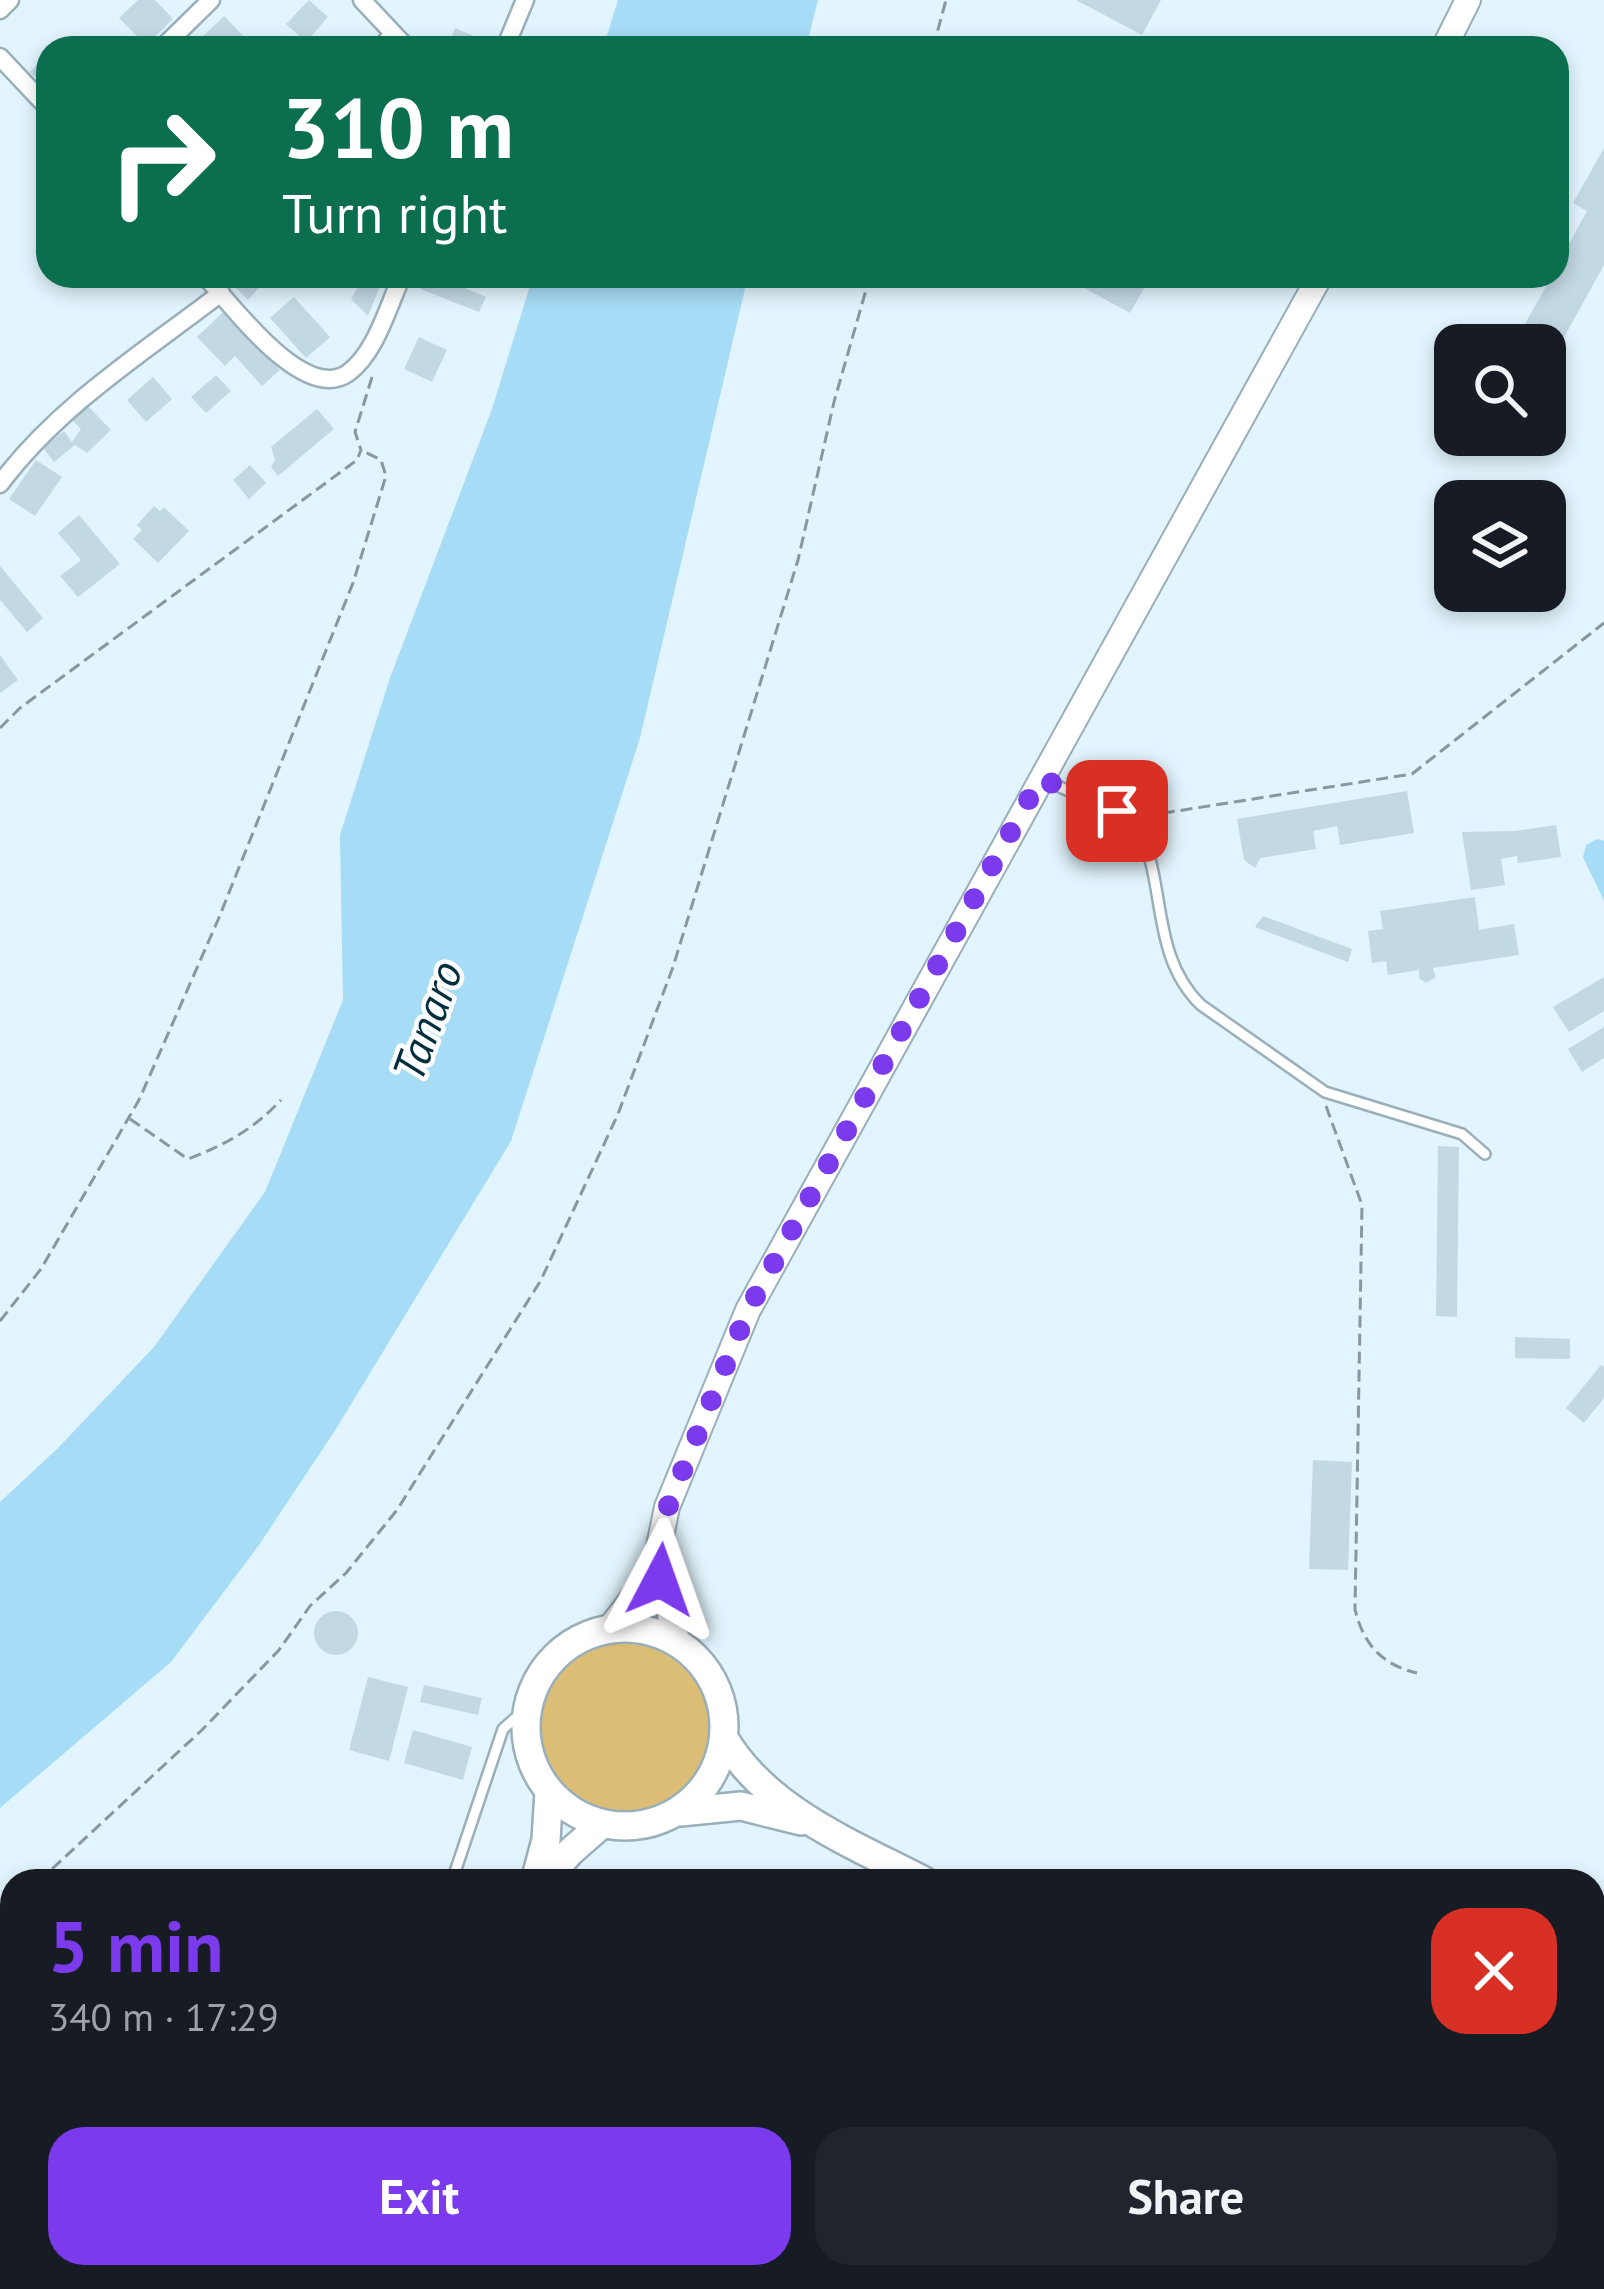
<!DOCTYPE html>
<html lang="en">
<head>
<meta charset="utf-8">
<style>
  body { margin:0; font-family:"PT Sans",sans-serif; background:#20242c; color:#f1f3f6; height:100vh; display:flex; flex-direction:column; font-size:45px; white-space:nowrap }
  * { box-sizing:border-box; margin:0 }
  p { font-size:39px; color:#9ea1a6 }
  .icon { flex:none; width:66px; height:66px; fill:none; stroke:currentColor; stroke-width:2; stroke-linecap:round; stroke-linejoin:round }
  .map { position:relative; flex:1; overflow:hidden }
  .drawer { position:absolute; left:0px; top:1869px; width:1605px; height:420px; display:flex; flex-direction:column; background:#171b24; border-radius:36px 36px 0 0; box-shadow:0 6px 18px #0003 }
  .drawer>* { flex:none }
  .banner { position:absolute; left:36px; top:36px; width:1533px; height:252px; border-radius:36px; box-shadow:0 6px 18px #0003; background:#0b6e4f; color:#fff; overflow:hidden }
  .fabs { position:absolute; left:1434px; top:324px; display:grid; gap:24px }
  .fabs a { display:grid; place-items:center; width:132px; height:132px; border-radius:24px; background:#171b24; box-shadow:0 6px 18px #0003; font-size:60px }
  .pin { position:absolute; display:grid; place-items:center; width:102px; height:102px; color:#fff; margin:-51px; border-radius:24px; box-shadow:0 6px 18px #0006 }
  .me { position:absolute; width:132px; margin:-66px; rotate:4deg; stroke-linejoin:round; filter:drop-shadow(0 0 9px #0008) }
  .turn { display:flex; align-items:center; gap:42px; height:252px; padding:0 48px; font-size:54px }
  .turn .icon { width:156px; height:156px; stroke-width:2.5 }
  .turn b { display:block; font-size:84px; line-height:102px }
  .round { display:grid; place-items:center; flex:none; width:126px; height:126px; border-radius:36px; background:#20242c }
  .overview { display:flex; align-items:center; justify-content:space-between; height:204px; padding:0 48px }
  h1 { font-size:72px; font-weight:600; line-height:90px; color:#7c3aed }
  .action { display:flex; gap:24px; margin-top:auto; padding:24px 48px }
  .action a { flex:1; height:138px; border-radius:36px; background:#7c3aed; color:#fff; font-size:48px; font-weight:600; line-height:138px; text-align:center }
  .action a+a { background:#20242c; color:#f1f3f6 }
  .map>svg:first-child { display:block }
  .green { fill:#dcbd75 }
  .water { fill:#a7dcf6 }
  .building { fill:#c2d8e3 }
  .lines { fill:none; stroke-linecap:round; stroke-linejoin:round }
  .lane-casing { stroke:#99afba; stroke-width:14 }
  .street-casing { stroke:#99afba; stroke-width:21 }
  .secondary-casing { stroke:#99afba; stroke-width:28 }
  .primary-casing { stroke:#99afba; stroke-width:32 }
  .highway-casing { stroke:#99afba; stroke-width:34 }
  .path { stroke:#89979e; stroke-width:3; stroke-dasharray:12 6; stroke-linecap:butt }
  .lane { stroke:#fff; stroke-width:9 }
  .street { stroke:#fff; stroke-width:16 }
  .secondary { stroke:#fff; stroke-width:24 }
  .primary { stroke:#fff; stroke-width:27 }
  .highway { stroke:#fff; stroke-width:30 }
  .route { stroke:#7c3aed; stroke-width:21; stroke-dasharray:0 37.8 }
  .labels { text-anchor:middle; stroke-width:9; stroke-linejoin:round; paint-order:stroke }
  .water-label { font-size:45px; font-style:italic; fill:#012e3f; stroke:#fefefe }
</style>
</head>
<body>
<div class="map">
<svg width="1604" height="2289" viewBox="0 0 1604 2289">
  <rect width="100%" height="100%" fill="#e2f4fd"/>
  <path class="green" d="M539 1727a85 85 0 1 1 170 0a85 85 0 1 1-170 0Z"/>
  <path class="water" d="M618,0h200l-12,48h-203z
    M533,276h215l-108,462 -129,403 -175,288 -77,116 -88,117 -171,146v-306l58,-54 96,-101 111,-155 78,-192 -3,-165 50,-157 102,-269z
    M1597,839l7,2v60l-21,-44 3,-12z"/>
  <path class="building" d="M138,0h17l18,19 -27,26 -27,-27z
    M309,0l19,17 -22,25 -20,-18z
    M1076,0h85l-19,35z
    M224,16l28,29 -2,3h-39l-10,-10z
    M455,28l28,12 -3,8h-33z
    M48,54v35l-18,-17z
    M1604,148v117l-59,107v-27h-32l39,-69h5v-10l30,-55 -14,-8z
    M224,276h45l-21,24z
    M364,276h20l-16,40 -17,-17z
    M425,276h37l-2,10 26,11 -7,15 -59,-23z
    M1062,276h89l-21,37z
    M294,297l36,40 -24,21 -36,-40z
    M225,310l55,60 -18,16 -27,-30 -10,10 -28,-29z
    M419,337l28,13 -15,32 -28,-13z
    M216,375l15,16 -25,22 -15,-16z
    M153,377l19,22 -26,23 -19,-22z
    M88,406l23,24 -24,23 -12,-8 -21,17 -11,-14 21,-17 8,11 9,-13 -9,-9z
    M317,409l17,20 -56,47 -7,-9 4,-7 -4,-13z
    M36,460l26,17 -27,39 -26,-17z
    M250,465l16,18 -17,16 -16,-19z
    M154,506l6,5 4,-4 25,24 -31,32 -25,-24 9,-9 -5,-5z
    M79,515l41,49 -42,33 -18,-21 21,-16 -23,-27z
    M0,566l43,52 -16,14 -27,-32z
    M0,655l18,25 -18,13z
    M1407,791l7,42 -74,12 -3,-19 -24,5 3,18 -56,9 -5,10 -11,-8 -7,-41z
    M1556,825l5,32 -43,6 -1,-7 -16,3 4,26 -34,5 -9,-58 53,-1z
    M1475,897l4,33 35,-6 5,31 -86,13 3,9 -10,6 -7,-5v-8l-31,5 -2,-14 -14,2 -4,-32 15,-2 -3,-18z
    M1263,916l89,33 -4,13 -93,-35z
    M1604,977v34l-35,21 -16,-25z
    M1604,1027v31l-22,14 -14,-23z
    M1438,1146l21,1 -2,170 -21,-1z
    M1515,1337l55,2v20l-55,-1z
    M1601,1365l3,2v31l-20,25 -18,-15z
    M1313,1460l39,2 -4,108 -39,-1z
    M314 1633a22 22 0 1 1 44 0a22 22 0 1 1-44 0Z
    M368,1677l40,10 -19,74 -40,-11z
    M424,1685l58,13 -4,17 -58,-13z
    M413,1730l59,17 -9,33 -59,-17z
    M1593,2182h11v62h-11z
    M807,2277l18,3 -1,9h-19z
    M1054,2277h30l-3,12h-29z"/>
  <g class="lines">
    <g class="lane-casing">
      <path id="lane" d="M1045,780c17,9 79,33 86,41 39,45 14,130 70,184l124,87 137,42 23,20
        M452,1881l51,-152 25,-22
        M1593,2027l11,-10
        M1593,2041l11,13
        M1593,2085l11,-2"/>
    </g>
    <g class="street-casing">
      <path id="street" d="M362,0l45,48
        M0,10l10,-10
        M162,48l49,-48
        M380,48l14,-14
        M505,48l20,-48
        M0,57l48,51
        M205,276c27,29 99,128 143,97 28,-20 40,-67 54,-97
        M0,484c58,-78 144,-132 221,-191
        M1593,2174l11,1
        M855,2277l72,12
        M1122,2277l2,12"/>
    </g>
    <g class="secondary-casing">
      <path id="secondary" d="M1444,48l24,-48
        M658,1553l2,27 18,63
        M609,1629l33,-43 16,-35 9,-44 81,-197 572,-1034"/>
    </g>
    <g class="primary-casing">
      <path id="primary" d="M526 1727a99 99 0 1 1 198 0a99 99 0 1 1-198 0Z
        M724,1738c43,73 129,106 200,143
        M680,1812l61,-6 60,15
        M535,1881l11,-41 3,-49
        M545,1881l25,-29 32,-28
        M369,2289l2,-12"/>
    </g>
    <g class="highway-casing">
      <path id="highway" d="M1321,2277l7,12"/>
    </g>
    <path class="path" d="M933,48l13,-48
      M0,728l20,-20 337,-248 4,-10 -6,-18 18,-58
      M1145,816l267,-42 192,-151
      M1326,1106l36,99 -7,404c8,35 27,56 62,64
      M130,1119l58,40c37,-14 66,-30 93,-59
      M0,1321l41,-52 98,-169 79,-180 135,-337 33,-107 -5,-16 -20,-10
      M39,1881l163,-151 77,-80 31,-44 36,-33 51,-63 144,-230 77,-166 55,-147 125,-407 36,-158 36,-126
      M0,1915l12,-10
      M1438,2277l4,12"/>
    <use href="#lane" class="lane"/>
    <use href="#street" class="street"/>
    <use href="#secondary" class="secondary"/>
    <use href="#primary" class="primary"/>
    <use href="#highway" class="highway"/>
  </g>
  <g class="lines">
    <path class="route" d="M660,1580l-2,-29 10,-44 80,-197 293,-533 31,18 45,16"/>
  </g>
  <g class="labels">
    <g class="water-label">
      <text transform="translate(427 1021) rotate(-70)" y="16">Tanaro</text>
    </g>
  </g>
</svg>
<div class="fabs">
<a><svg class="icon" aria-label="search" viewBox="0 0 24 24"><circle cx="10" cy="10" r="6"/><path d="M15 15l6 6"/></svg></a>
<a><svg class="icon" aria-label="layers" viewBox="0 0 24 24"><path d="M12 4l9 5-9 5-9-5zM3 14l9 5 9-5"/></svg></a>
</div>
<div class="pin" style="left:1117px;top:811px;background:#d93025"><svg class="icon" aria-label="arrive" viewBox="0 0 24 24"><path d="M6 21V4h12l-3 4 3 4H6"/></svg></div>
<svg class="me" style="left:660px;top:1580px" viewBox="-20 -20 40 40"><path d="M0-17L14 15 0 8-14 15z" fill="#7c3aed" stroke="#fff" stroke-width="4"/></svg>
<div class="banner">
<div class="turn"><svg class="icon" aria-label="right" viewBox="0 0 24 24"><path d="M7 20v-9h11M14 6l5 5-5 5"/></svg><div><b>310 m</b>Turn right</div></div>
</div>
<section class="drawer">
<div class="overview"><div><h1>5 min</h1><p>340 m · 17:29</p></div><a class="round" style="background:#d93025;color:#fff"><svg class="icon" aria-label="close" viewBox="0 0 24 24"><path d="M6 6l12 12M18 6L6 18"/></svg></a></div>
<div class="action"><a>Exit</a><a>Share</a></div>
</section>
</div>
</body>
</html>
